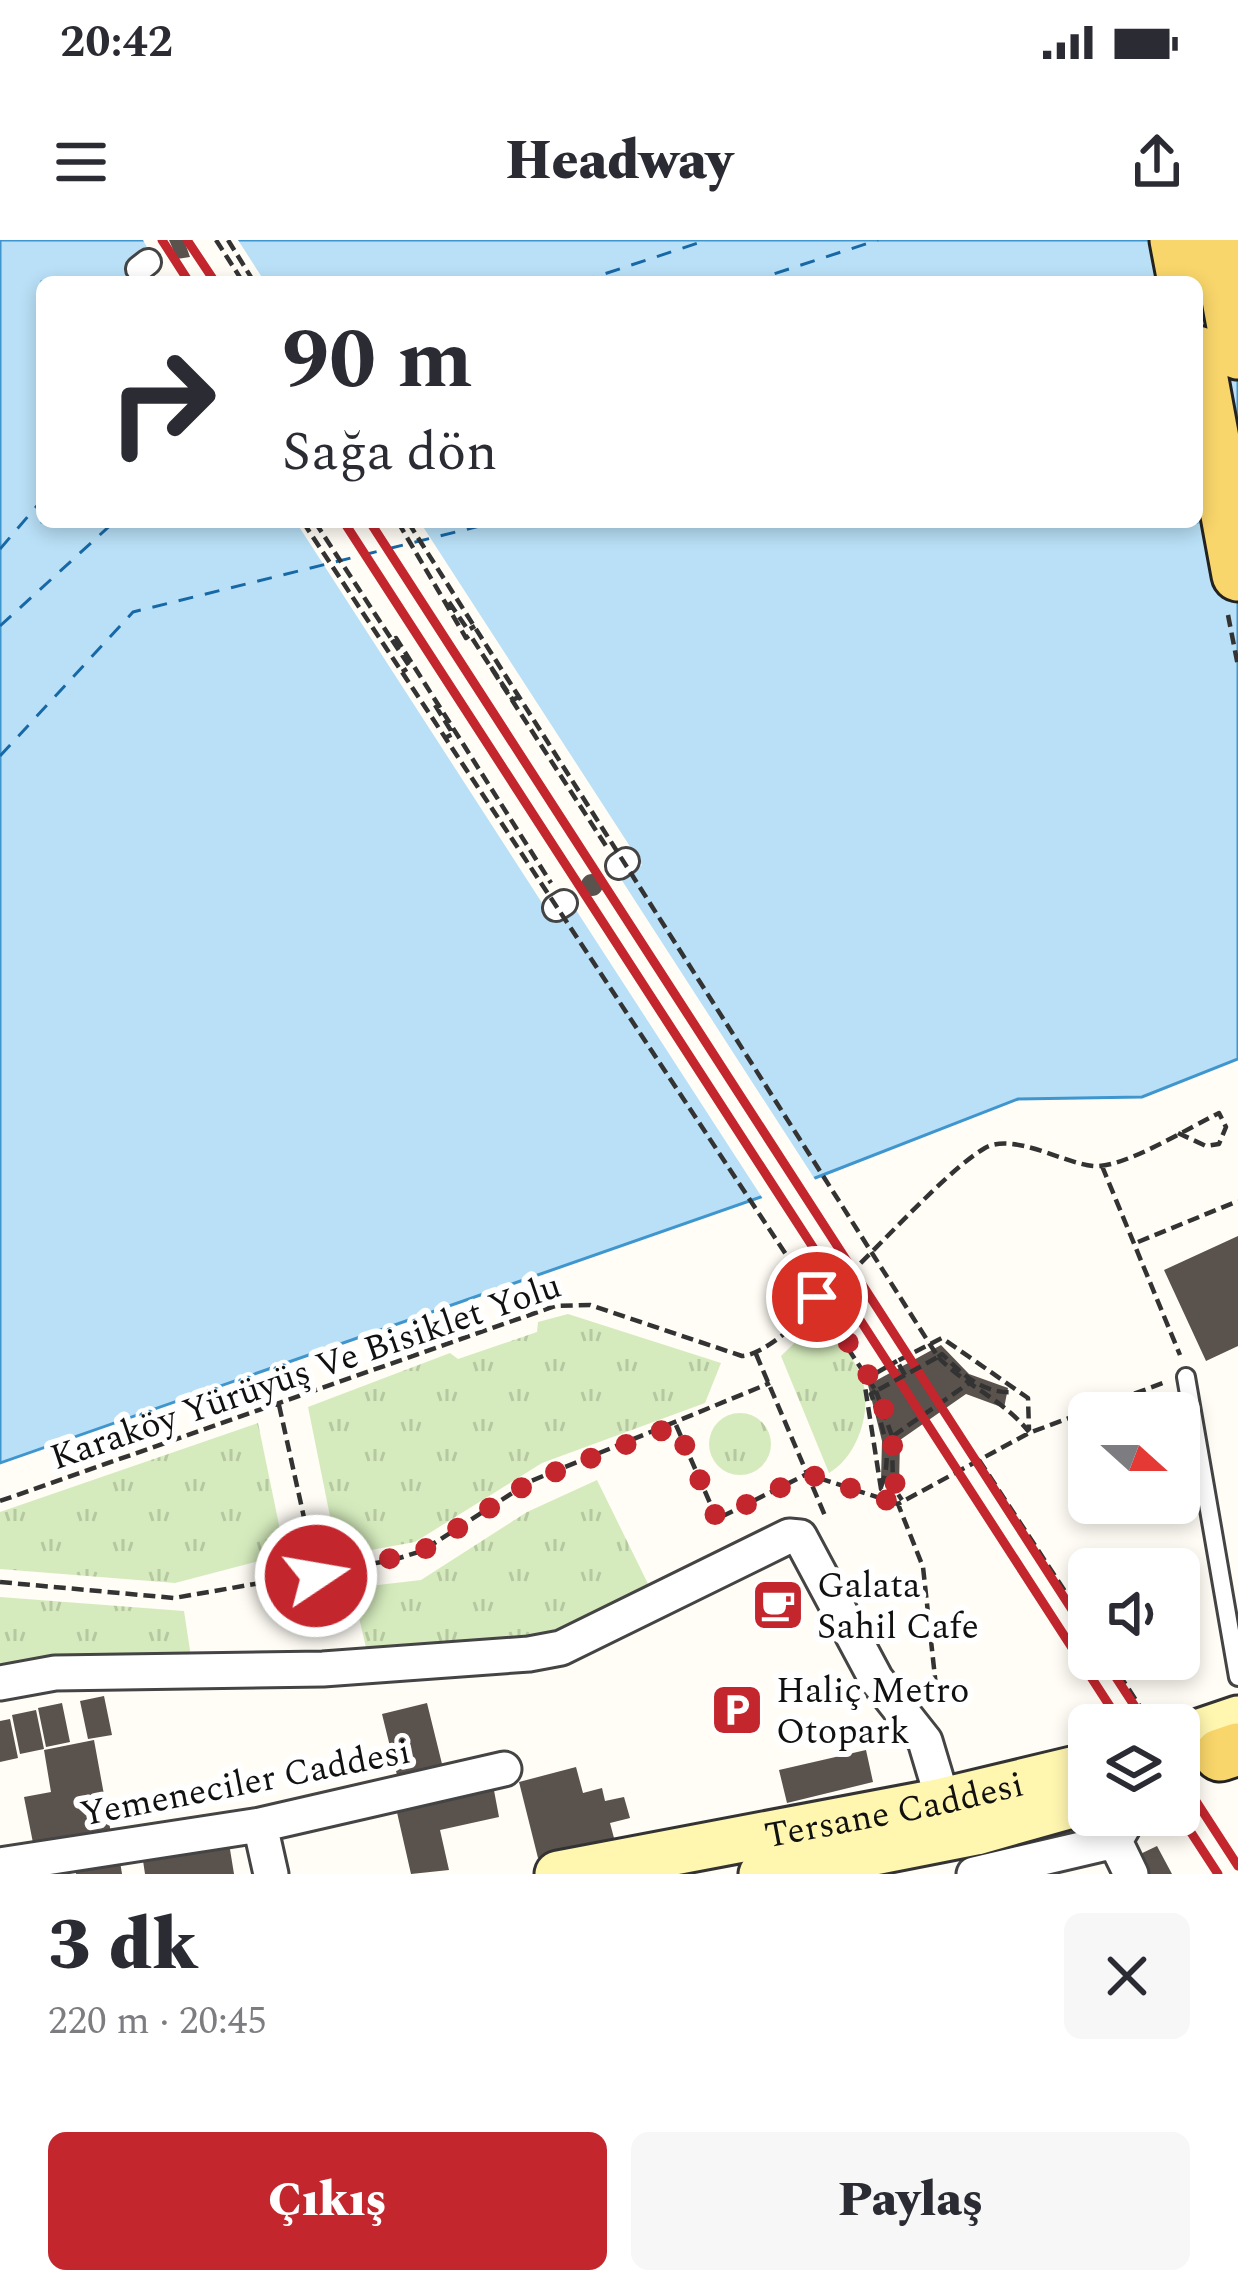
<!DOCTYPE html>
<html lang="tr">
<head>
<meta charset="utf-8">
<style>
  body { margin:0; font-family:Spectral,serif; background:#f7f7f7; color:#2b2b33; height:100vh; display:flex; flex-direction:column; font-size:45px; white-space:nowrap }
  * { box-sizing:border-box; margin:0 }
  p { font-size:39px; color:#7c7c81 }
  .icon { flex:none; width:66px; height:66px; fill:none; stroke:currentColor; stroke-width:2; stroke-linecap:round; stroke-linejoin:round }
  .map { position:relative; height:1634px; overflow:hidden }
  .panel { display:flex; flex-direction:column; background:#fff; flex:1 }
  .panel>* { flex:none }
  .hud { position:absolute; left:36px; top:36px; width:1167px; height:252px; border-radius:18px; box-shadow:0 6px 18px #0003; background:#fff; color:#2b2b33; overflow:hidden }
  .needle { width:78px; rotate:111deg }
  .controls { position:absolute; left:1068px; top:1152px; display:grid; gap:24px }
  .controls a { display:grid; place-items:center; width:132px; height:132px; border-radius:18px; background:#fff; box-shadow:0 6px 18px #0003; font-size:60px }
  .pin { position:absolute; display:grid; place-items:center; width:102px; height:102px; color:#fff; margin:-51px; border:6px solid #fff; border-radius:50%; box-shadow:0 3px 12px #0007 }
  .me { position:absolute; width:132px; margin:-66px; rotate:78deg; stroke-linejoin:round; filter:drop-shadow(0 0 9px #0008) }
  .turn { display:flex; align-items:center; gap:42px; height:252px; padding:0 48px; font-size:54px }
  .turn .icon { width:156px; height:156px; stroke-width:2.5 }
  .turn b { display:block; font-size:84px; line-height:102px }
  .round { display:grid; place-items:center; flex:none; width:126px; height:126px; border-radius:18px; background:#f7f7f7 }
  .head { display:flex; align-items:center; justify-content:space-between; height:204px; padding:0 48px }
  h1 { font-size:72px; font-weight:800; line-height:90px }
  .action { display:flex; gap:24px; margin-top:auto; padding:24px 48px }
  .action a { flex:1; height:138px; border-radius:18px; background:#c4262e; color:#fff; font-size:48px; font-weight:800; line-height:138px; text-align:center }
  .action a+a { background:#f7f7f7; color:#2b2b33 }
  .status { display:flex; justify-content:space-between; align-items:center; height:84px; padding:0 60px; background:#fff; direction:ltr }
  .status svg { height:33px; fill:currentColor }
  header { display:flex; justify-content:space-between; align-items:center; height:156px; padding:0 48px; background:#fff; font-size:54px; font-weight:800 }
  .map>svg:first-child { display:block }
  .grass { fill:url(#grass-tufts) }
  .water { fill:#b9e0f7; stroke:#3f96cf; stroke-width:3; fill-rule:evenodd }
  .pier { fill:#fffdf5 }
  .lines { fill:none; stroke-linecap:round; stroke-linejoin:round }
  .ferry { stroke:#1768a6; stroke-width:3; stroke-dasharray:15 12; stroke-linecap:butt }
  .building { fill:#5a524d }
  .service-casing { stroke:#444; stroke-width:22 }
  .pedestrian-casing { stroke:#444; stroke-width:30 }
  .minor-casing { stroke:#444; stroke-width:39 }
  .secondary-casing { stroke:#333; stroke-width:51 }
  .primary-casing { stroke:#222; stroke-width:57 }
  .path { stroke:#333; stroke-width:4.5; stroke-dasharray:12 6; stroke-linecap:butt }
  .service { stroke:#fff; stroke-width:16 }
  .pedestrian { stroke:#fff; stroke-width:24 }
  .minor { stroke:#fff; stroke-width:33 }
  .secondary { stroke:#fff6b0; stroke-width:45 }
  .primary { stroke:#f9d66b; stroke-width:51 }
  .rail { stroke:#c4262e; stroke-width:9 }
  .path-bridge { stroke:#333; stroke-width:4.5; stroke-dasharray:12 6; stroke-linecap:butt }
  .route { stroke:#c4262e; stroke-width:21; stroke-dasharray:0 37.8 }
  .labels { text-anchor:middle; stroke-width:12; stroke-linejoin:round; paint-order:stroke }
  .street-label { font-size:36px; fill:#111; stroke:#fff }
  .poi-label { font-size:36px; fill:#111; stroke:#fff; text-anchor:start }
</style>
</head>
<body>
<div class="status"><b>20:42</b><svg viewBox="0 0 49 12"><path d="M0 12V9h3v3zM5 12V6h3v6zM10 12V3h3v9zM15 12V0h3v12zM26 1h20v11H26zM47 4h2v5h-2z"/></svg></div>
<header><svg class="icon" aria-label="menu" viewBox="0 0 24 24"><path d="M4 6h16M4 12h16M4 18h16"/></svg>Headway<svg class="icon" aria-label="share" viewBox="0 0 24 24"><path d="M12 15V3M7 8l5-5 5 5M5 13v7h14v-7"/></svg></header>
<div class="map">
<svg width="1238" height="1634" viewBox="0 0 1238 1634">
  <defs>
    <pattern id="grass-tufts" width="24" height="20" patternUnits="userSpaceOnUse" patternTransform="scale(3)"><rect width="24" height="20" fill="#d5ebbd"/><path d="M3 7l-1-3M5 7V3M7 7l1-3M15 17l-1-3M17 17v-4M19 17l1-3" fill="none" stroke="#b6c8a1"/></pattern>
  </defs>
  <rect width="100%" height="100%" fill="#fffdf5"/>
  <path class="grass" d="M568,1074l153,49 -16,40 -163,60 -127,79 -77,14 -30,-149 142,-54 8,6 79,-27 1,-10z
    M817,1081l4,6 4,-3c12,15 26,30 34,47 16,32 1,84 -30,102l-48,-117z
    M709 1204a31 31 0 1 1 62 0a31 31 0 1 1-62 0Z
    M258,1183l27,131 -110,29 -175,-14v-57z
    M597,1240l55,112 -103,55 -181,9 -16,-68 69,-8 106,-68z
    M0,1357l184,14 7,46 -191,6z"/>
  <path class="water" d="M0,0h1238v819l-96,38 -124,2 -203,79 -815,285zM42,42h1155v240h-1155z"/>
  <path class="pier" d="M143,0h95l27,42h-124l-13,-20 20,-13z
    M296,282h124l222,343 -21,14 197,305 -53,18 -189,-292 -21,13z"/>
  <g class="lines">
    <path class="ferry" d="M580,42l127,-42
      M749,42l129,-42
      M0,309l42,-49
      M0,386l114,-104
      M0,516l133,-144 363,-90"/>
  </g>
  <path class="building" d="M169,0h15l6,17 -13,2z
    M581 645a11 11 0 1 1 22 0a11 11 0 1 1-22 0Z
    M1238,996v110l-32,15 -42,-91z
    M941,1105l28,29 39,14 -4,20 -38,-14 -66,46 -1,46 -9,3 -9,-9 1,-39 -14,-56z
    M104,1456l8,39 -24,4 -8,-38z
    M62,1463l8,39 -24,5 -8,-39z
    M427,1463l16,65 -45,11 -16,-65z
    M36,1470l8,39 -24,5 -8,-39z
    M10,1479l8,39 -18,4v-41z
    M94,1500l17,93 -77,15 -10,-51 27,-5 -7,-42z
    M866,1510l7,32 -86,21 -8,-33z
    M576,1527l7,26 19,-5 3,13 19,-4 6,21 -20,5 4,15 -76,20 -19,-76z
    M493,1545l6,32 -59,13 9,40 -38,4 -15,-66z
    M228,1597l6,37h-89l-3,-20z
    M1157,1606l15,28h-31l-7,-17z
    M119,1615l3,19h-46l-1,-11z"/>
  <g class="lines">
    <g class="service-casing">
      <path id="service" d="M1186,1137l52,300"/>
    </g>
    <g class="pedestrian-casing">
      <path id="pedestrian" d="M139,29l9,-7
        M619,626l7,-5
        M556,668l8,-5"/>
    </g>
    <g class="minor-casing">
      <path id="minor" d="M0,1443l55,-10 268,-4 206,-15 32,-6 228,-112 11,1 76,142 49,62 18,60
        M260,1585l11,49
        M1115,1601l16,33
        M0,1625l260,-40 244,-56
        M974,1634l141,-33 15,-26"/>
    </g>
    <g class="secondary-casing">
      <g id="secondary">
        <path d="M1179,1499l59,-20"/>
        <path id="s1" d="M558,1634l385,-73 146,-35"/>
        <path d="M762,1634l214,-42 113,-32"/>
      </g>
    </g>
    <g class="primary-casing">
      <path id="primary" d="M1176,0l8,42
        M1217,0l21,113
        M1197,112l41,223
        M1220,1515l18,-6"/>
    </g>
    <path class="path" d="M216,0l27,42
      M228,0l26,42
      M315,282l77,118 4,-2 155,245
      M398,282l68,116 4,-3 136,211
      M449,362l19,28 7,-4
      M1228,375l10,51
      M392,400l18,27 -8,5
      M491,427l22,33 7,-4
      M435,465l18,29 -8,4
      M1102,926l78,189
      M1138,1002l100,-41
      M756,1114l70,164
      M938,1117c29,30 65,42 91,75
      M938,1117l4,-3c21,21 41,40 72,38
      M905,1135l-8,-14 45,-23 86,60 1,32
      M876,1151l16,45 1,51 9,13
      M876,1151l-5,3c11,31 23,60 10,93
      M279,1165l38,171
      M676,1185l41,94 90,-45 91,30
      M893,1196l79,-55
      M979,1220l110,168
      M0,1261l555,-195 35,-1 152,51c50,-3 184,-174 243,-208 28,-16 78,15 108,18 30,3 97,-39 126,-53l7,14 -7,17 -13,2 -28,-13
      M895,1262l-14,-13 -17,-109 33,-19
      M0,1342l174,16 219,-38 29,-9 109,-70 239,-98
      M1109,1419l40,61
      M938,1465l-15,-138 -25,-63 131,-71 134,-50"/>
    <use href="#service" class="service"/>
    <use href="#pedestrian" class="pedestrian"/>
    <use href="#minor" class="minor"/>
    <use href="#secondary" class="secondary"/>
    <use href="#primary" class="primary"/>
    <path class="rail" d="M162,0l27,42
      M187,0l28,42
      M344,282l778,1203
      M370,282l719,1114
      M1104,1419l43,66
      M1179,1535l59,91
      M1179,1574l39,60"/>
    <path class="path-bridge" d="M303,282l573,869 62,-34 -530,-835"/>
  </g>
  <g class="lines">
    <path class="route" d="M316,1336l106,-25 110,-70 144,-56 41,94 91,-45 90,30 5,-3c-16,-22 -6,-47 -13,-73 -13,-49 -45,-90 -73,-131"/>
  </g>
  <defs>
    <g id="cafe-square" transform="scale(2.7)"><rect x="-9" y="-9" width="18" height="18" rx="4" fill="#c4262e" stroke="#fff"/><path d="M-5.5-4.5H6V0H3Q3 3.5 0 3.5H-2.5Q-5.5 3.5-5.5 0ZM3-3.2v2h1.7v-2ZM-6 4.5H4V6H-6Z" fill="#fff"/></g>
    <g id="parking-square" transform="scale(2.7)"><rect x="-9" y="-9" width="18" height="18" rx="4" fill="#c4262e" stroke="#fff"/><path d="M-3.5-5.5H1a3.5 3.5 0 0 1 0 7H-1V5.5H-3.5ZM-1-3.4V-.6H.8a1.4 1.4 0 0 0 0-2.8Z" fill="#fff"/></g>
  </defs>
  <g fill-rule="evenodd">
    <use href="#cafe-square" x="778" y="1365"/>
    <use href="#parking-square" x="737" y="1470"/>
  </g>
  <g class="labels">
    <g class="street-label">
      <text transform="translate(305 1130) rotate(-19)" y="13">Karaköy Yürüyüş Ve Bisiklet Yolu</text>
      <text transform="translate(245 1541) rotate(-11)" y="13">Yemeneciler Caddesi</text>
      <text dy="13" stroke="none"><textPath href="#s1" startOffset="342">Tersane Caddesi</textPath></text>
    </g>
    <g class="poi-label">
      <text x="817" y="1357">Galata<tspan x="817" dy="41">Sahil Cafe</tspan></text>
      <text x="776" y="1462">Haliç Metro<tspan x="776" dy="41">Otopark</tspan></text>
    </g>
  </g>
</svg>
<div class="controls">
<a><svg class="needle" viewBox="-14 -14 28 28"><path d="M0-13l5 13h-10z" fill="#e53935"/><path d="M0 13l5-13h-10z" fill="#7c7c81"/></svg></a>
<a><svg class="icon" aria-label="sound" viewBox="0 0 24 24"><path d="M4 9h4l5-4v14l-5-4H4zM17 9q2 3 0 6"/></svg></a>
<a><svg class="icon" aria-label="layers" viewBox="0 0 24 24"><path d="M12 4l9 5-9 5-9-5zM3 14l9 5 9-5"/></svg></a>
</div>
<div class="pin" style="left:817px;top:1057px;background:#d93025"><svg class="icon" aria-label="arrive" viewBox="0 0 24 24"><path d="M6 21V4h12l-3 4 3 4H6"/></svg></div>
<svg class="me" style="left:316px;top:1336px" viewBox="-20 -20 40 40"><circle r="17" fill="#c4262e" stroke="#fff" stroke-width="3"/><path d="M0-11L8 9 0 5-8 9z" fill="#fff"/></svg>
<div class="hud">
<div class="turn"><svg class="icon" aria-label="right" viewBox="0 0 24 24"><path d="M7 20v-9h11M14 6l5 5-5 5"/></svg><div><b>90 m</b>Sağa dön</div></div>
</div>
</div>
<section class="panel">
<div class="head"><div><h1>3 dk</h1><p>220 m · 20:45</p></div><a class="round"><svg class="icon" aria-label="close" viewBox="0 0 24 24"><path d="M6 6l12 12M18 6L6 18"/></svg></a></div>
<div class="action"><a>Çıkış</a><a>Paylaş</a></div>
</section>
</body>
</html>
